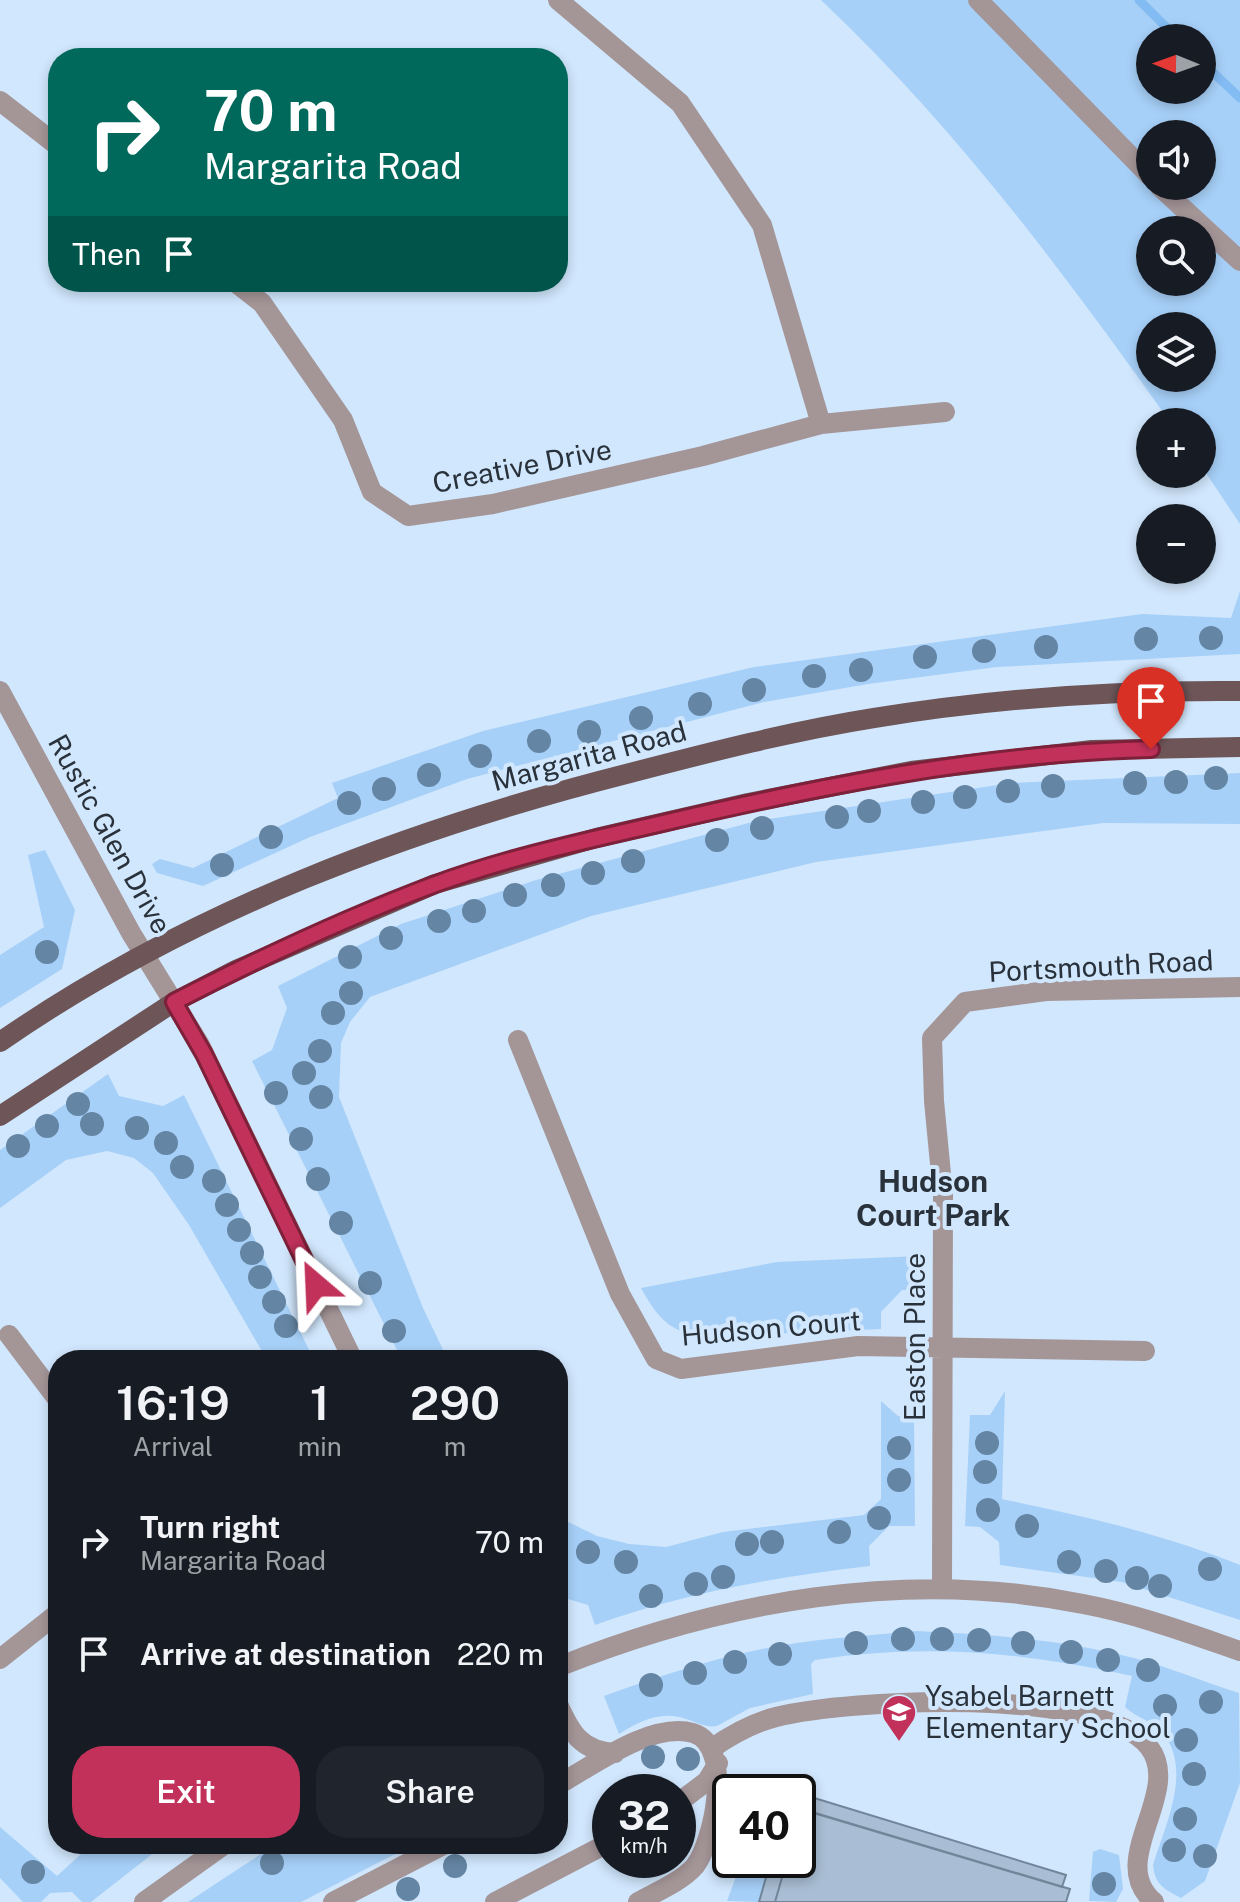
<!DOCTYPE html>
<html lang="en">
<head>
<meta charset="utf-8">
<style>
  body { margin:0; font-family:"Public Sans",sans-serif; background:#20242c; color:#f1f3f6; height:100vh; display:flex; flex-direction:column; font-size:30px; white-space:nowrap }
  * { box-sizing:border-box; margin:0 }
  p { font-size:26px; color:#9ea1a6 }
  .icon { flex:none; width:44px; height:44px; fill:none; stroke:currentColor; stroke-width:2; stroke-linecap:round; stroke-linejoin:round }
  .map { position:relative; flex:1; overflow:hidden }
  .details { position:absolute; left:48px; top:1350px; width:520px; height:504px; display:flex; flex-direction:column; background:#171b24; border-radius:32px; box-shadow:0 4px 12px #0003 }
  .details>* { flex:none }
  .top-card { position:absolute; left:48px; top:48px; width:520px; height:244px; border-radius:32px; box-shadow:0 4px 12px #0003; background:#00695c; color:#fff; overflow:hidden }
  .needle { width:52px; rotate:271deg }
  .controls { position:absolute; left:1136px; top:24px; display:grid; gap:16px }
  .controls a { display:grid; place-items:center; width:80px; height:80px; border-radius:50%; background:#171b24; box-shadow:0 4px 12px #0003; font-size:40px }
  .speed { position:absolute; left:592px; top:1774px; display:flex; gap:16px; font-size:40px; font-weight:700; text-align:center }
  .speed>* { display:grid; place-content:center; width:104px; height:104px; border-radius:50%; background:#171b24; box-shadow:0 4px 12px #0003; line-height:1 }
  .speed small { font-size:20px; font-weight:400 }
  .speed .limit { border:4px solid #111; border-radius:12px; background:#fff; color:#111 }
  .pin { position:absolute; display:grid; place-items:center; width:68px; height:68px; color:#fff; margin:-82px -34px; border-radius:50% 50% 50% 0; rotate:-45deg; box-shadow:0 0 8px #0007 }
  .pin .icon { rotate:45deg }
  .me { position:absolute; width:88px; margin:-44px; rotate:334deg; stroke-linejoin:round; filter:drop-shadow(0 0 6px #0008) }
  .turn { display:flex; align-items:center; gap:28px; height:168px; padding:0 24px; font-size:36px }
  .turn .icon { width:104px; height:104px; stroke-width:2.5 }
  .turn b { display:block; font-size:56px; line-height:68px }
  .then { display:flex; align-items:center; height:76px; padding:0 24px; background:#0003; gap:16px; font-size:30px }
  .eta { display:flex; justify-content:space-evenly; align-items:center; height:136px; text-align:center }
  .eta b { font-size:48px; font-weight:600; line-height:56px }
  .cta { display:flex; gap:16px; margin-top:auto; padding:16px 24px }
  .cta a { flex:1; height:92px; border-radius:32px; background:#c13159; color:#fff; font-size:32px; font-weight:600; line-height:92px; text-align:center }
  .cta a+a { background:#20242c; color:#f1f3f6 }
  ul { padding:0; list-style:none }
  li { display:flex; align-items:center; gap:24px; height:112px; padding:0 24px }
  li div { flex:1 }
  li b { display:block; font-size:30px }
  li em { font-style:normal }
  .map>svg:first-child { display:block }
  .green { fill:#a7d0f8; fill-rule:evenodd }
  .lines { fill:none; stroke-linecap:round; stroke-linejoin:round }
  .stream { stroke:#83bcf3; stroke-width:9 }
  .building { fill:#a9bed4; stroke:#72869a; stroke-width:2 }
  .minor { stroke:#a49597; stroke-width:20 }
  .major { stroke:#6d5558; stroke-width:20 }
  .tree { fill:#6485a3 }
  .route-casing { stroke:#7d203a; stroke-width:20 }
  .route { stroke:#c13159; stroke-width:14 }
  .labels { text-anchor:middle; stroke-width:8; stroke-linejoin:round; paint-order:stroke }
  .street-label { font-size:28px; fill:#29313a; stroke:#d1e7fd }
  .poi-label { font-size:28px; fill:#29313a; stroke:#d1e7fd; text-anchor:start }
  .neighbourhood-label { font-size:30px; font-weight:bold; fill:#29313a; stroke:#d1e7fd }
</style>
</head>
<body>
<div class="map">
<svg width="1240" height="1902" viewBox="0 0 1240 1902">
  <rect width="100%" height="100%" fill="#d1e7fd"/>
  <path class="green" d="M821,0h419v524l-38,-57v-45h-32c-105,-148 -216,-297 -349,-422zM1150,38h52v52h-52zM1150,134h52v52h-52zM1150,230h52v52h-52zM1150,326h52v52h-52z
    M1240,591v63l-243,13 -129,17 -104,18 -297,77 -157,58 -107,49 -46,-13 -5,-9 8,-5 33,9 145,-70 -6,-15 151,-52 271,-64 388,-53 89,4z
    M1240,773v51l-137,-1 -287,39 -225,54 -221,81 -20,25 -9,21 -2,54 84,211 25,52h-46l-150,-299 20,-11 15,-42 -9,-22 123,-62 135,-44 220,-59 255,-38z
    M45,850l30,60 -13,59 -62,39v-53l44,-28 -16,-72z
    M108,1074l11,22 44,10 21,-11 130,265h-47l-78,-135 -36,-52 -19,-15 -27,-7 -41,9 -66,48v-58z
    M919,1256v34h-17l-21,22v17l-185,8c-30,-9 -40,-22 -55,-49l136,-26z
    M1005,1391l-3,108c83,17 160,35 238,66v55l-118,-38 -122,-17 -1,-23 -19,-15 -15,-1 5,-111h20z
    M881,1401l17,15 16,1 1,109h-26l-20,20 1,20c-94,11 -186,27 -275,59l-7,-20 -30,-9v-79l39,19 32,8 37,3 57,-15 141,-17 17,-16z
    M916,1631c74,3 146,9 218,27 35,9 70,24 105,35l1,90 -35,98 -24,17c-17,-9 -26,-13 -28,-33 13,-42 43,-103 4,-137 -10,-9 -23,-12 -32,-21l7,-31c-107,-24 -209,-33 -317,-16l-4,4 2,30 -63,14 -33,18c-11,2 -21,-4 -31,-7 -25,-9 -46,2 -67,15l-15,-38c50,-18 100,-35 153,-46 52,-11 106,-14 159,-19z
    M0,1827l57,49 35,-32h73l-74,58h-9l-10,-10 -22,1 -9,9h-18l-23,-24z
    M276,1844h139l-114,58h-113z
    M1100,1849l19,6 4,34 -7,13 -27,-1 4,-49z
    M742,1860l27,6 -10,36 -32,-1z"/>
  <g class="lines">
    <path class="stream" d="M1139,0l38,38
      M1202,62l38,36"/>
  </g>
  <path class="building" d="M798,1792l13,5 -4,14 -9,-3z
    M811,1797l255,78 -4,12 -255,-76z
    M802,1809l268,80 -4,13h-291l12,-42h11z
    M771,1860h16l-12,42h-16z"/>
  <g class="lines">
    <path class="minor" d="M558,0l122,103 82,122 59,199
      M978,0l172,176
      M0,101l58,45
      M1159,186l81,75
      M235,282l27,21 81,117 29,72 36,24 85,-12 210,-48 118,-32 124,-12
      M0,691l131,242 69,112 153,315
      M518,1040l102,254 36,65 25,10 177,-23 287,5
      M9,1335l49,65
      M942,1589l1,-394 -9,-94 -2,-63 33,-36 81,-11 194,-4
      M0,1659l58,-46
      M558,1667c164,-66 349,-99 525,-63 54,10 105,29 157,47
      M558,1704c13,29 23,47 57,49
      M711,1749c20,-14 42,-26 65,-32 72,-18 326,-31 373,30 35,45 -44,114 5,155
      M558,1785c34,-19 94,-64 135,-52 42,13 20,110 2,133 -14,16 -39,26 -57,36
      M678,1803l29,-22 11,-18
      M144,1902l81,-58
      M333,1902l112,-58
      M495,1902l115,-60"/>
    <path class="major" d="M0,1042c189,-131 409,-213 630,-269 81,-21 162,-42 244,-55 121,-20 243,-28 366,-27
      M0,1116l174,-114 62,-32 199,-86 161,-46 152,-35 163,-32 181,-21 148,-3"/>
  </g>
  <g class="tree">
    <circle cx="1211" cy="638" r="12"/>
    <circle cx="1146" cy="639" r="12"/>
    <circle cx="1046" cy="647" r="12"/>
    <circle cx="984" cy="651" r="12"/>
    <circle cx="925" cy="657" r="12"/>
    <circle cx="861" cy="670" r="12"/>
    <circle cx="814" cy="676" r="12"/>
    <circle cx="754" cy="690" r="12"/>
    <circle cx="700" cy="704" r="12"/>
    <circle cx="641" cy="718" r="12"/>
    <circle cx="589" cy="732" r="12"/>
    <circle cx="539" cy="741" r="12"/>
    <circle cx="480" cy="756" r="12"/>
    <circle cx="429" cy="775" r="12"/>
    <circle cx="1216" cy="778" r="12"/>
    <circle cx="1176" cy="782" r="12"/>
    <circle cx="1135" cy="783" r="12"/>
    <circle cx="1053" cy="786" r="12"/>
    <circle cx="384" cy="789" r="12"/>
    <circle cx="1008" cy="791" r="12"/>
    <circle cx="965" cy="797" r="12"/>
    <circle cx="923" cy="802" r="12"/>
    <circle cx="349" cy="803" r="12"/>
    <circle cx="869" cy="811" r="12"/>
    <circle cx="837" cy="817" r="12"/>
    <circle cx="762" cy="828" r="12"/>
    <circle cx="271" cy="837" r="12"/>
    <circle cx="717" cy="840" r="12"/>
    <circle cx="633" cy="861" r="12"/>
    <circle cx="222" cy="865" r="12"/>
    <circle cx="593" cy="873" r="12"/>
    <circle cx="553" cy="885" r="12"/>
    <circle cx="515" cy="895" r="12"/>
    <circle cx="474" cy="911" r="12"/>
    <circle cx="439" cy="921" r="12"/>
    <circle cx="391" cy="938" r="12"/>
    <circle cx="47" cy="952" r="12"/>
    <circle cx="350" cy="957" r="12"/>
    <circle cx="351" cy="993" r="12"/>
    <circle cx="333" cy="1013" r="12"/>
    <circle cx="320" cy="1051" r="12"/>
    <circle cx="304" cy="1073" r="12"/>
    <circle cx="276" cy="1093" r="12"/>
    <circle cx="321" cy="1097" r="12"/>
    <circle cx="78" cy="1104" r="12"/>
    <circle cx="92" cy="1124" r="12"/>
    <circle cx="47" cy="1126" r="12"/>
    <circle cx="137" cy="1128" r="12"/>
    <circle cx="301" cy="1139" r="12"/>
    <circle cx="166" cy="1143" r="12"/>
    <circle cx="18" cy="1146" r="12"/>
    <circle cx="182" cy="1167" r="12"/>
    <circle cx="318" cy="1179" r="12"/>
    <circle cx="214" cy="1181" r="12"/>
    <circle cx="227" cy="1205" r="12"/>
    <circle cx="341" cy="1223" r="12"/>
    <circle cx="239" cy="1230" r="12"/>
    <circle cx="252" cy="1253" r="12"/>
    <circle cx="260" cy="1277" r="12"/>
    <circle cx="370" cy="1283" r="12"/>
    <circle cx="274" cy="1302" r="12"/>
    <circle cx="286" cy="1326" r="12"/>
    <circle cx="394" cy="1331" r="12"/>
    <circle cx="987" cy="1443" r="12"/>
    <circle cx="899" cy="1448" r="12"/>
    <circle cx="985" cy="1472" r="12"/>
    <circle cx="899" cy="1480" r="12"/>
    <circle cx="988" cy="1510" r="12"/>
    <circle cx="879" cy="1518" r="12"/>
    <circle cx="1027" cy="1526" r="12"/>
    <circle cx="839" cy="1532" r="12"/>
    <circle cx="772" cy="1542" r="12"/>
    <circle cx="747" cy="1544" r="12"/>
    <circle cx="588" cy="1552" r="12"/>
    <circle cx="626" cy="1562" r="12"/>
    <circle cx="1069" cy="1562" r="12"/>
    <circle cx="1210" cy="1569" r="12"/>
    <circle cx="1106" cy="1571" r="12"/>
    <circle cx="723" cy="1577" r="12"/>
    <circle cx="1137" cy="1578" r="12"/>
    <circle cx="696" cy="1584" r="12"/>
    <circle cx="1160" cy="1586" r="12"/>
    <circle cx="651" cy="1596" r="12"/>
    <circle cx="903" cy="1639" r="12"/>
    <circle cx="942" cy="1639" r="12"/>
    <circle cx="979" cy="1640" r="12"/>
    <circle cx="856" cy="1643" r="12"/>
    <circle cx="1023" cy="1643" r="12"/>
    <circle cx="1071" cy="1652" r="12"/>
    <circle cx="780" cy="1654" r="12"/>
    <circle cx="1108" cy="1660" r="12"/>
    <circle cx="735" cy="1662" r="12"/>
    <circle cx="1148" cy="1670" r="12"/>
    <circle cx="695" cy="1673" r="12"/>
    <circle cx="651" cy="1685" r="12"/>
    <circle cx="1211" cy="1702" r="12"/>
    <circle cx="1165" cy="1706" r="12"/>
    <circle cx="1186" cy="1740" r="12"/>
    <circle cx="653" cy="1757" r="12"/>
    <circle cx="688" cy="1759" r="12"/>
    <circle cx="1194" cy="1774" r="12"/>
    <circle cx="1185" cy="1819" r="12"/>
    <circle cx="1174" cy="1850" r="12"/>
    <circle cx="1205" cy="1856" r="12"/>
    <circle cx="272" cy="1863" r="12"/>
    <circle cx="455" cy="1866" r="12"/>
    <circle cx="33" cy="1872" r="12"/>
    <circle cx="1104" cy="1884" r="12"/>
    <circle cx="408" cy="1889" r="12"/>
  </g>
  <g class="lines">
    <g class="route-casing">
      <path id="route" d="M316,1285l-112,-231 -30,-52c84,-43 171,-84 259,-117 75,-28 156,-45 234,-63 159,-37 320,-69 484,-73"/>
    </g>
    <use href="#route" class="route"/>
  </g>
  <defs>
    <g id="school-pin" transform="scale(1.8)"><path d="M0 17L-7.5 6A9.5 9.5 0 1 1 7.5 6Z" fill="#c13159" stroke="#d1e7fd"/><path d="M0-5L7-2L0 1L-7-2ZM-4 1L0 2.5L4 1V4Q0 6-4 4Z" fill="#fff"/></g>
  </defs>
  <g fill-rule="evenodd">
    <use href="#school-pin" x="899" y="1712"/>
  </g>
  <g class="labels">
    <g class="street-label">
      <text transform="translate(522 466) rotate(-11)" y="10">Creative Drive</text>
      <text transform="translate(589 756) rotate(-15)" y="10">Margarita Road</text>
      <text transform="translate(110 834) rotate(61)" y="10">Rustic Glen Drive</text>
      <text transform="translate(1101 966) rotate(-3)" y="10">Portsmouth Road</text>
      <text transform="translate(771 1328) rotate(-5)" y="10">Hudson Court</text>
      <text transform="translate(915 1337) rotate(-90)" y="10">Easton Place</text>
    </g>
    <g class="poi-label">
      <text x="925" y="1706">Ysabel Barnett<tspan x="925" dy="32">Elementary School</tspan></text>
    </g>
    <g class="neighbourhood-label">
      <text x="933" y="1192">Hudson<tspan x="933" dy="34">Court Park</tspan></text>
    </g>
  </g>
</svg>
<div class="controls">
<a><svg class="needle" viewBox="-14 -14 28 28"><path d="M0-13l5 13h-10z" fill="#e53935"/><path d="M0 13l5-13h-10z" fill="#9ea1a6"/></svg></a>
<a><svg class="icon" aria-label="sound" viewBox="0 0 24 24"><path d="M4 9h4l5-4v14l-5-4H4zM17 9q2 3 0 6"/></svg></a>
<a><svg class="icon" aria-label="search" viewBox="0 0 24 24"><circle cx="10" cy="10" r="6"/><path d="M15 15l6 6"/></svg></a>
<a><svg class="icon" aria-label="layers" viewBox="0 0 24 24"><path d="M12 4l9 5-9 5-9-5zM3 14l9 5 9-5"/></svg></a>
<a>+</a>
<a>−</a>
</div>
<div class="speed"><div>32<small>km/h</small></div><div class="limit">40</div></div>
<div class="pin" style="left:1151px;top:749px;background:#d93025"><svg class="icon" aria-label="arrive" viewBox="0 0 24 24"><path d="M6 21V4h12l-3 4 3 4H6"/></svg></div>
<svg class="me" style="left:316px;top:1285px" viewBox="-20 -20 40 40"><path d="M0-17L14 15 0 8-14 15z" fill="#c13159" stroke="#fff" stroke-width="4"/></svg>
<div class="top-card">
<div class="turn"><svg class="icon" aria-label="right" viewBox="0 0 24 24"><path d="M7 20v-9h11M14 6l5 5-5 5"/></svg><div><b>70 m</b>Margarita Road</div></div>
<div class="then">Then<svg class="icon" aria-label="arrive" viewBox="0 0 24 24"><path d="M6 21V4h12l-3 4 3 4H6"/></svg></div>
</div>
<section class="details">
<div class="eta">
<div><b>16:19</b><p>Arrival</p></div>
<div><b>1</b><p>min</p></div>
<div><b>290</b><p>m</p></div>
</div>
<ul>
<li><svg class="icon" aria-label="right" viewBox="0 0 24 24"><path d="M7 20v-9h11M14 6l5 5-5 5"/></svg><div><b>Turn right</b><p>Margarita Road</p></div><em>70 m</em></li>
<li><svg class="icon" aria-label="arrive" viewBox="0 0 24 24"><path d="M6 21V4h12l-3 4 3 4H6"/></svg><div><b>Arrive at destination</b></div><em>220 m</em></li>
</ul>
<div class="cta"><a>Exit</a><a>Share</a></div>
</section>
</div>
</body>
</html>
